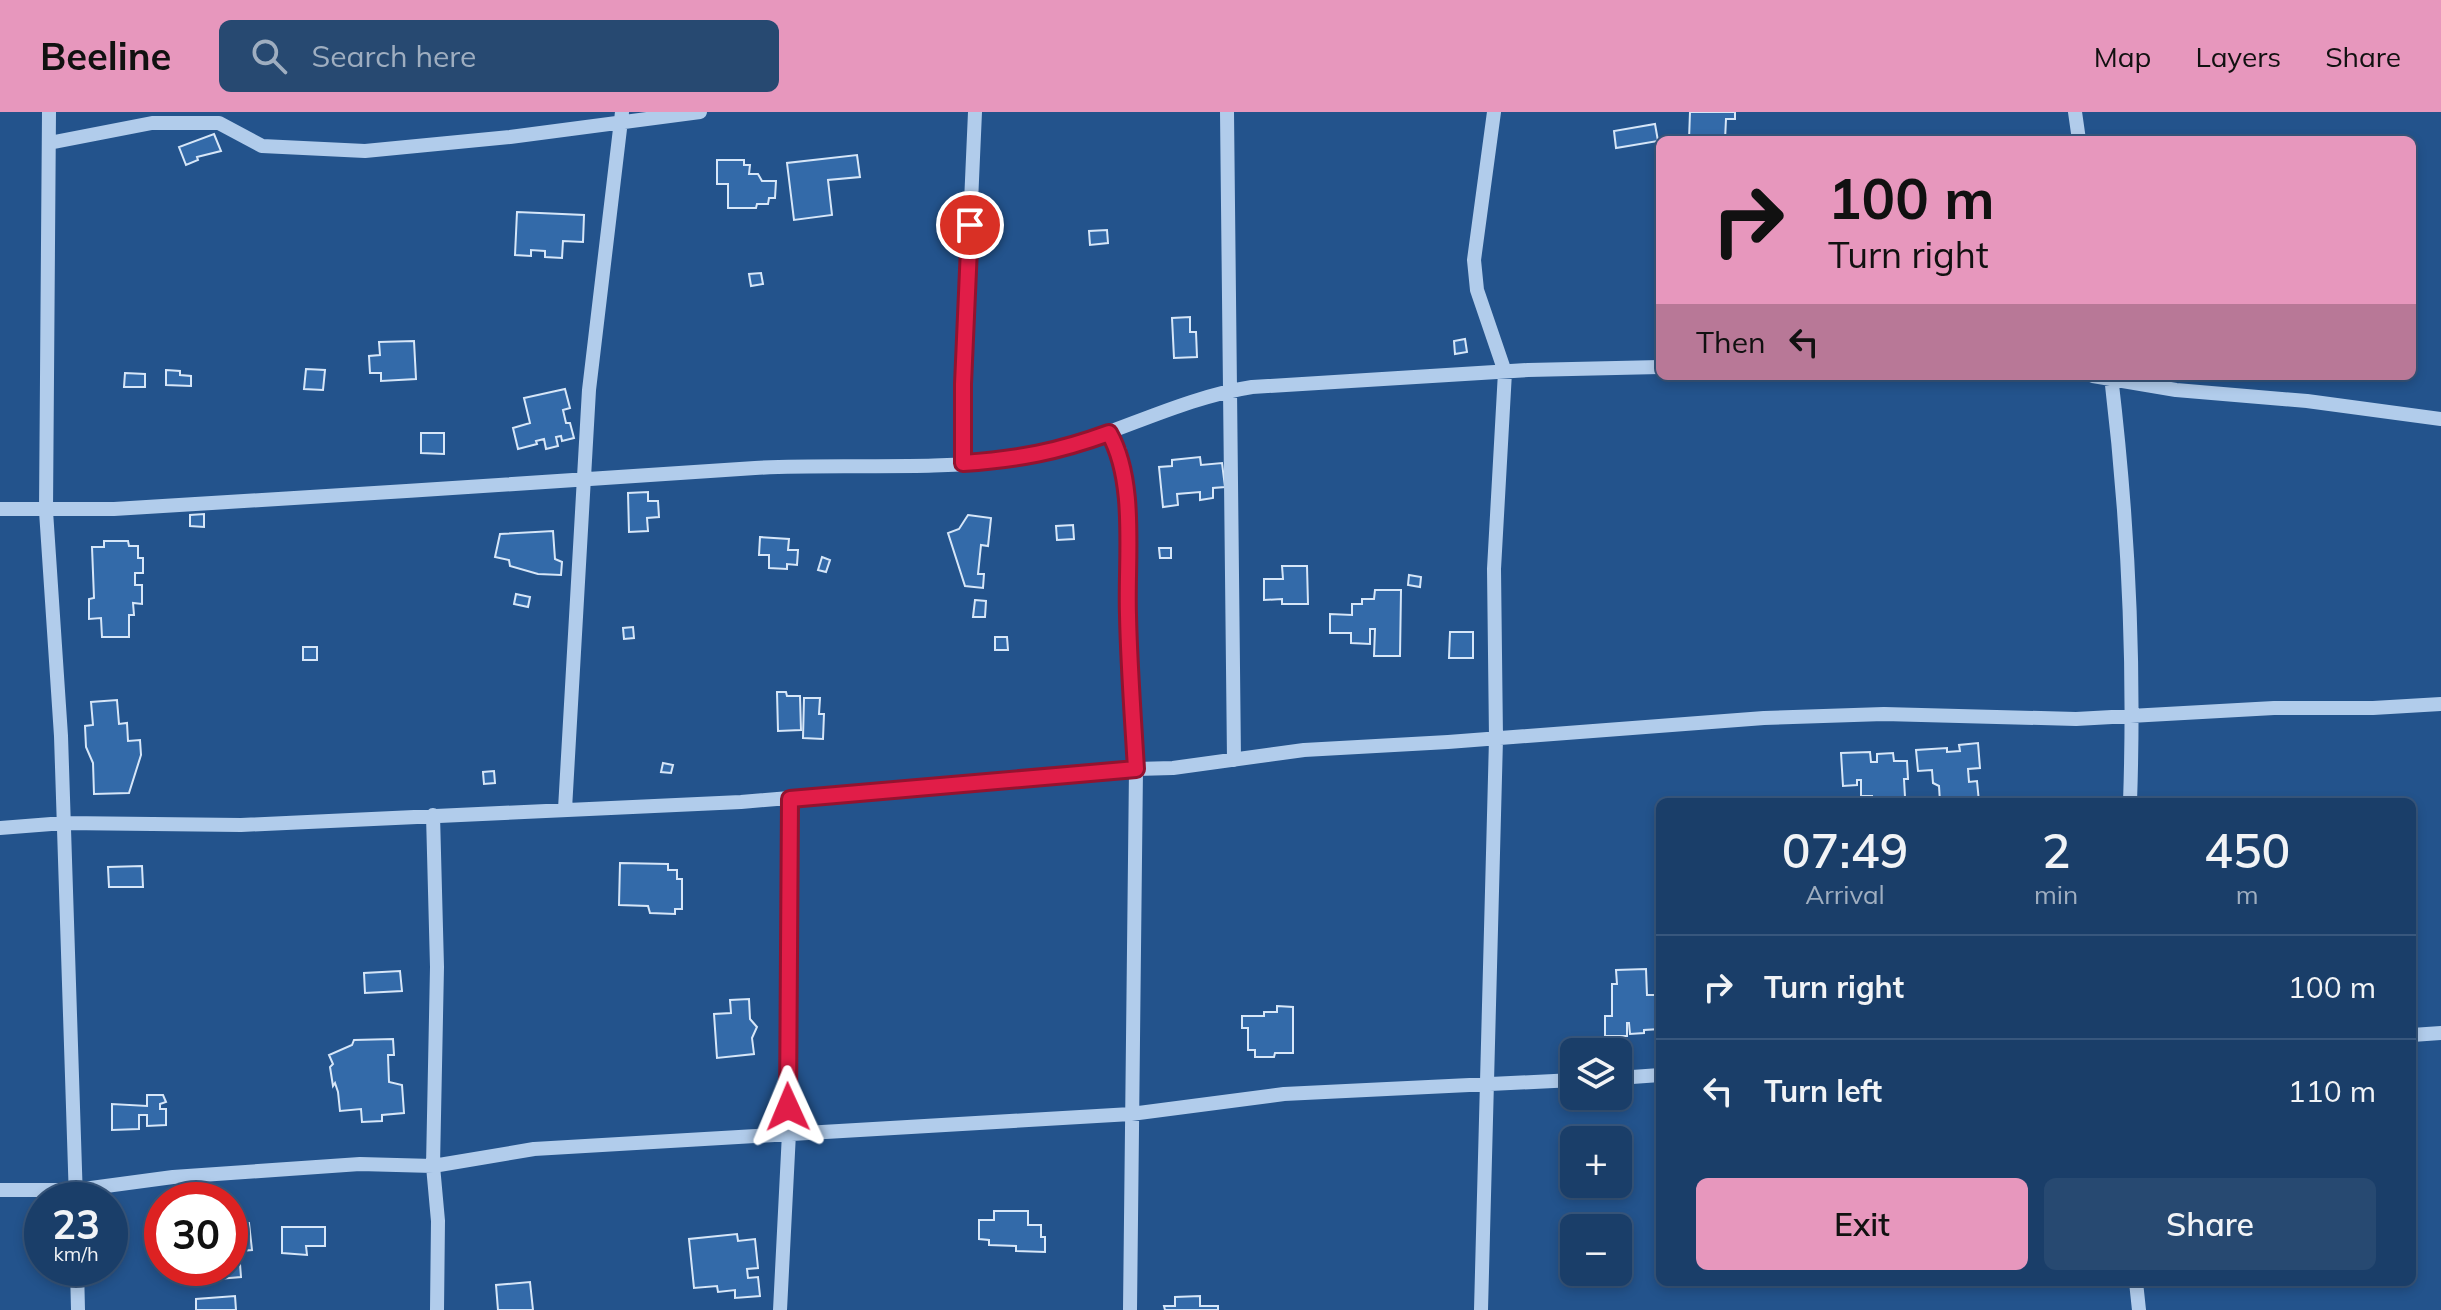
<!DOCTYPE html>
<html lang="en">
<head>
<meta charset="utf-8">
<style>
  body { margin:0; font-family:Mulish,sans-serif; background:#274971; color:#f1f3f6; height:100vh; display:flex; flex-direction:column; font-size:30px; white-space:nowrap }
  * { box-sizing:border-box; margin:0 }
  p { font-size:26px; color:#9faec0 }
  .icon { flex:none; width:44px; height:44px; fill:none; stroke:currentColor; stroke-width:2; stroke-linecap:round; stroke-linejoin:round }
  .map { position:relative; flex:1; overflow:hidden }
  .sheet { position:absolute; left:1656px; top:686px; width:760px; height:488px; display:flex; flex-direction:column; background:#1a3e69; border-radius:12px; box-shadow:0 4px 12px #0003,0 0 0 2px #38577d }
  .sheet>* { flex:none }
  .hud { position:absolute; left:1656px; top:24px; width:760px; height:244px; border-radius:12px; box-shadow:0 4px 12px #0003,0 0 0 2px #38577d; background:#e797bd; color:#111; overflow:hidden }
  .tools { position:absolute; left:1560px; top:926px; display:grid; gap:16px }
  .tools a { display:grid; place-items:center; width:72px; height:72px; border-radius:12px; background:#1a3e69; box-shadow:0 4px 12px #0003,0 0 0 2px #38577d; font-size:40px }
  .speed { position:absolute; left:24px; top:1070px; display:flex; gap:16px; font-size:40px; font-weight:700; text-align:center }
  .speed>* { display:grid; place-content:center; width:104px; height:104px; border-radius:50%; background:#1a3e69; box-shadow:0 4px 12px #0003,0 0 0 2px #38577d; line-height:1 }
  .speed small { font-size:20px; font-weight:400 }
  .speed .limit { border:12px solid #d22; background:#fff; color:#111 }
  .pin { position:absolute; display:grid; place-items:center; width:68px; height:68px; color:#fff; margin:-34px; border:4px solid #fff; border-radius:50%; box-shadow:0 2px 8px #0007 }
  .me { position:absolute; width:88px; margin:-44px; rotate:359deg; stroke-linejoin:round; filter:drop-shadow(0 0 6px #0008) }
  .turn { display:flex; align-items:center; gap:28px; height:168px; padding:0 40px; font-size:36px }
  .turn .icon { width:104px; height:104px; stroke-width:2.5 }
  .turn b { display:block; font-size:56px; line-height:68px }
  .then { display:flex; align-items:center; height:76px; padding:0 40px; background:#0003; gap:16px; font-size:30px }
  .eta { display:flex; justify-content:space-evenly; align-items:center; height:136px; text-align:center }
  .eta b { font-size:48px; font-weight:600; line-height:56px }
  .primary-button { display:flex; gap:16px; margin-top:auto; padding:16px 40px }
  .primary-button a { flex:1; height:92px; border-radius:12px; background:#e797bd; color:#111; font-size:32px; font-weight:600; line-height:92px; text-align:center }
  .primary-button a+a { background:#274971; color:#f1f3f6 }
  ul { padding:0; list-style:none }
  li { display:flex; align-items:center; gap:24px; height:104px; padding:0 40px; border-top:2px solid #38577d }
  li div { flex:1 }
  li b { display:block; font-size:30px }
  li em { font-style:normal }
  header { display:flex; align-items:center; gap:48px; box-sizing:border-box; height:112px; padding:0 40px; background:#e797bd; color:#111 }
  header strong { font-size:38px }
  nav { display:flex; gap:44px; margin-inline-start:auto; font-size:28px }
  .search { width:560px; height:72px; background:#274971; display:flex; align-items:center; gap:20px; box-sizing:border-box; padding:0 28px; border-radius:12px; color:#9faec0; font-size:30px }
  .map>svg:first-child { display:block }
  .building { fill:#336aa9; stroke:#d6e6f8; stroke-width:2 }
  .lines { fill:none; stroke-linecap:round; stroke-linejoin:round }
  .minor { stroke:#b1cceb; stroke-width:14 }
  .route-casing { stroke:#92132f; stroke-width:20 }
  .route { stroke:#e11d48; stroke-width:14 }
</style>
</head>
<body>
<header>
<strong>Beeline</strong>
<div class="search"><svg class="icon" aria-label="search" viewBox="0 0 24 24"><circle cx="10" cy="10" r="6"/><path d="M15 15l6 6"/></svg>Search here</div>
<nav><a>Map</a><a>Layers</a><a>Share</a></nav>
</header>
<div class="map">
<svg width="2441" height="1198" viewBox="0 0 2441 1198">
  <rect width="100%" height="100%" fill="#23538c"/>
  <path class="building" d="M1690,0h45v7h-9l-1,21h-36z
    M1655,12l3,17 -42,7 -2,-17z
    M214,22l7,17 -24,6 1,3 -12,5 -7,-18z
    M857,43l3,22 -32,3 4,35 -38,5 -7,-57z
    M717,48h27v5h6l-1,9h9l4,7h14l-1,17h-6l-1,6h-11l-1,4h-28v-24h-11z
    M517,100l67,3 -1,27 -20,-1 -1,17 -17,-1v-6l-14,-1v6l-16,-1z
    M1107,118l1,13 -18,2 -1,-14z
    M761,161l2,11 -12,2 -2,-12z
    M1190,205v15h6l1,25 -23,1 -2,-40z
    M1465,227l2,13 -12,2 -1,-13z
    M414,229l2,38 -35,2v-8h-11l-1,-17 11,-1 -1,-13z
    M306,257l19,1 -2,20 -19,-1z
    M166,258l14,1v4l11,1v10l-25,-1z
    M125,261l20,1v13h-21z
    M565,277l5,19 -7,2 3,13h4l4,15 -12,3 -1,-5 -5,1 2,9 -12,3 -2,-10 -8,2 1,3 -19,5 -5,-21 17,-5 -6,-25z
    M421,321h23v21l-23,-1z
    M1200,345l1,8 21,-2 3,24 -12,1v10l-13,2v-8l-23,2 1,11 -15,2 -4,-40 13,-1v-6z
    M648,380v9h10l1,16 -12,1 1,13 -19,1 -1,-39z
    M204,402v13l-14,-1v-11z
    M968,403l23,3 -3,28 -7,-1 -3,29h6l-1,14 -18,-2 -17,-53 11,-4z
    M1073,413l1,14 -17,1 -1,-14z
    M553,419l2,28 7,3 -1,13 -23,-1 -28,-8 -1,-6 -14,-3 5,-23z
    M760,425l29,2 -1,11h10l-1,15 -10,-1v5l-18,-1v-13h-10z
    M104,429h24l1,5h9v12h5v15h-8v12h7v19l-9,-1 1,12h-5v22h-27l-1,-19 -12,1v-20l5,-1 -2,-51h12z
    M1159,436h12v10h-11z
    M822,445l8,3 -4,12 -8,-2z
    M1282,454h25l1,38h-26v-5l-18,1v-21h19z
    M1409,463l12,2 -1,10 -12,-2z
    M1375,478h26l-1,66h-26l1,-27h-5v15l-19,-1v-10h-21v-19l22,1v-11h10v-5h12z
    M516,482l14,3 -2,10 -14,-3z
    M975,488l11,1 -1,16h-12z
    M633,515l1,11 -10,1 -1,-11z
    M1450,520h23v26h-24z
    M995,525h12l1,13h-13z
    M303,535h14v13h-14z
    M777,580h9l1,4h13l1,34 -23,1z
    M804,586h16l-1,16h5l-1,25 -20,-1z
    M117,588l2,24 8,-1 1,18 12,-1 1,15 -12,38 -35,1 -1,-31 -7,-16 -1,-21 8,-1 -2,-23z
    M1978,631l2,25 -12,1 1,13 8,-1 2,21h-39l-1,-16 -6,-3 -1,-13 -14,1 -2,-21 31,-2v4l13,-1 -1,-6z
    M1870,640l1,10h6v-8l16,-1 1,8h13l1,18h-4l1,18h5v5h-38v-6h-11v-16h-4v5l-14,1 -2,-33z
    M663,651l10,2 -2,8 -10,-1z
    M494,659l1,12 -11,1 -1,-12z
    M620,751l48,1v6h9v9h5v30h-7v5l-25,-1 -2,-7 -29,-1z
    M142,754l1,21h-34l-1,-20z
    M1646,857l1,26h13v34l-16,1v3l-14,1 -1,-11h-2v13h-22v-20h7v-32h5l-1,-14z
    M400,859l2,20 -37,2 -1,-20z
    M749,887l1,20 7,8 -5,11 2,16 -37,4 -3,-44 17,-1 -1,-13z
    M1277,894l16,1v46h-18l-1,4h-19v-7h-7v-22h-6v-12h22v-4h13z
    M393,927l1,16h-6l1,27 13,3 2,28 -22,2v6l-20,1 -1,-13 -21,2 -2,-19 -3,-9 -2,3 -3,-19 3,-3 -4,-9 23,-10 2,-5z
    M147,983h16l3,7 -6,2v5h6v16l-19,1v-11h-8v14l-27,1v-26l35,2z
    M994,1099h34v14h13v12h4v15l-29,-1v-5l-27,-1v-5l-10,-1v-19h15z
    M249,1111l3,27 -13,1 2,26 -23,2 -10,-4v-4l-24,3v-6h46v-43z
    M282,1115h43v19h-19l1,9 -25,-2z
    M737,1122l1,7 17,-2 3,29 -11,1 1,9 10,-1 2,19 -25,2v-8l-17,2 -1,-6 -23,2 -5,-49z
    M530,1170l3,28h-35l-2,-25z
    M235,1184l1,14h-40v-11z
    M1200,1184v10h18v4h-53l-1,-4h11v-9z"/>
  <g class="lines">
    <path class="minor" d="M49,0l-3,399 15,225 15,464
      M1227,0l7,648
      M2075,0l4,28
      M49,31l103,-20h67l43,23 103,5 145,-14 190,-25
      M2093,264l83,14 131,11 134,18
      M2111,264c17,142 24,283 19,426
      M1109,321l11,18 6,37 2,127 8,154 -6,541
      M963,351v-79l12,-272
      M0,397h114c214,-12 427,-27 641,-41 84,-5 170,3 254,-8 85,-12 159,-60 243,-73l276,-17 132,-3
      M565,697l24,-419 33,-278
      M433,703l4,152 -4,199 5,55 -1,89
      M0,716l64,-5 177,2 500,-23 395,-33 37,-1 131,-18 144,-8 316,-24 120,-4 192,5 198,-11h99l68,-4
      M2412,923l29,-2
      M1618,966l42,-3
      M0,1078h76l97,-13 187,-13 73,2 101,-17 597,-35 153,-20 290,-14
      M77,1156l1,42
      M2136,1170l3,28
      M780,1198l9,-177 1,-334
      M1481,1198l15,-571 -2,-170 11,-197 -28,-82 -3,-30 20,-148"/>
  </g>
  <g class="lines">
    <g class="route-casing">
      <path id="route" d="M788,995l2,-308 346,-30c-3,-51 -7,-103 -8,-154 -2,-56 9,-133 -19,-182 -52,19 -90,26 -146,30v-79l7,-159"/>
    </g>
    <use href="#route" class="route"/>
  </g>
</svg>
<div class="tools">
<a><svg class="icon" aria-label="layers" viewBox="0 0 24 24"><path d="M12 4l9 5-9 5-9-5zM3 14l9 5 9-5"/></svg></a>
<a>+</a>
<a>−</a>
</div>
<div class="speed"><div>23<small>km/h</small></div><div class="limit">30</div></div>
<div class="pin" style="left:970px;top:113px;background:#d93025"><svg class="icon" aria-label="arrive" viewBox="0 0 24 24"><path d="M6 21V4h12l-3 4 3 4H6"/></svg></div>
<svg class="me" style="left:788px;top:995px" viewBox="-20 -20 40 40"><path d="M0-17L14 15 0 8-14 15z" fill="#e11d48" stroke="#fff" stroke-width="4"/></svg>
<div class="hud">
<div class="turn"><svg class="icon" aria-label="right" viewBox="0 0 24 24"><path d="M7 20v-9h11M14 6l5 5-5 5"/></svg><div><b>100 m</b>Turn right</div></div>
<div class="then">Then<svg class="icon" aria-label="left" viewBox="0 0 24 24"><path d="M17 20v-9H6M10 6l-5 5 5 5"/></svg></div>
</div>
<section class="sheet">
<div class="eta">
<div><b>07:49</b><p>Arrival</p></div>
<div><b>2</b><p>min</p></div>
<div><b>450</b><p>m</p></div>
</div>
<ul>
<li><svg class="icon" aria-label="right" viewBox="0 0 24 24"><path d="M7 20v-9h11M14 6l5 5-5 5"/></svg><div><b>Turn right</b></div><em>100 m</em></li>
<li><svg class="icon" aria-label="left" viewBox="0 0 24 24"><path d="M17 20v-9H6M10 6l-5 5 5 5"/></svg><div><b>Turn left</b></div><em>110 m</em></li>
</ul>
<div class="primary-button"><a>Exit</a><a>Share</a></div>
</section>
</div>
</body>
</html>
